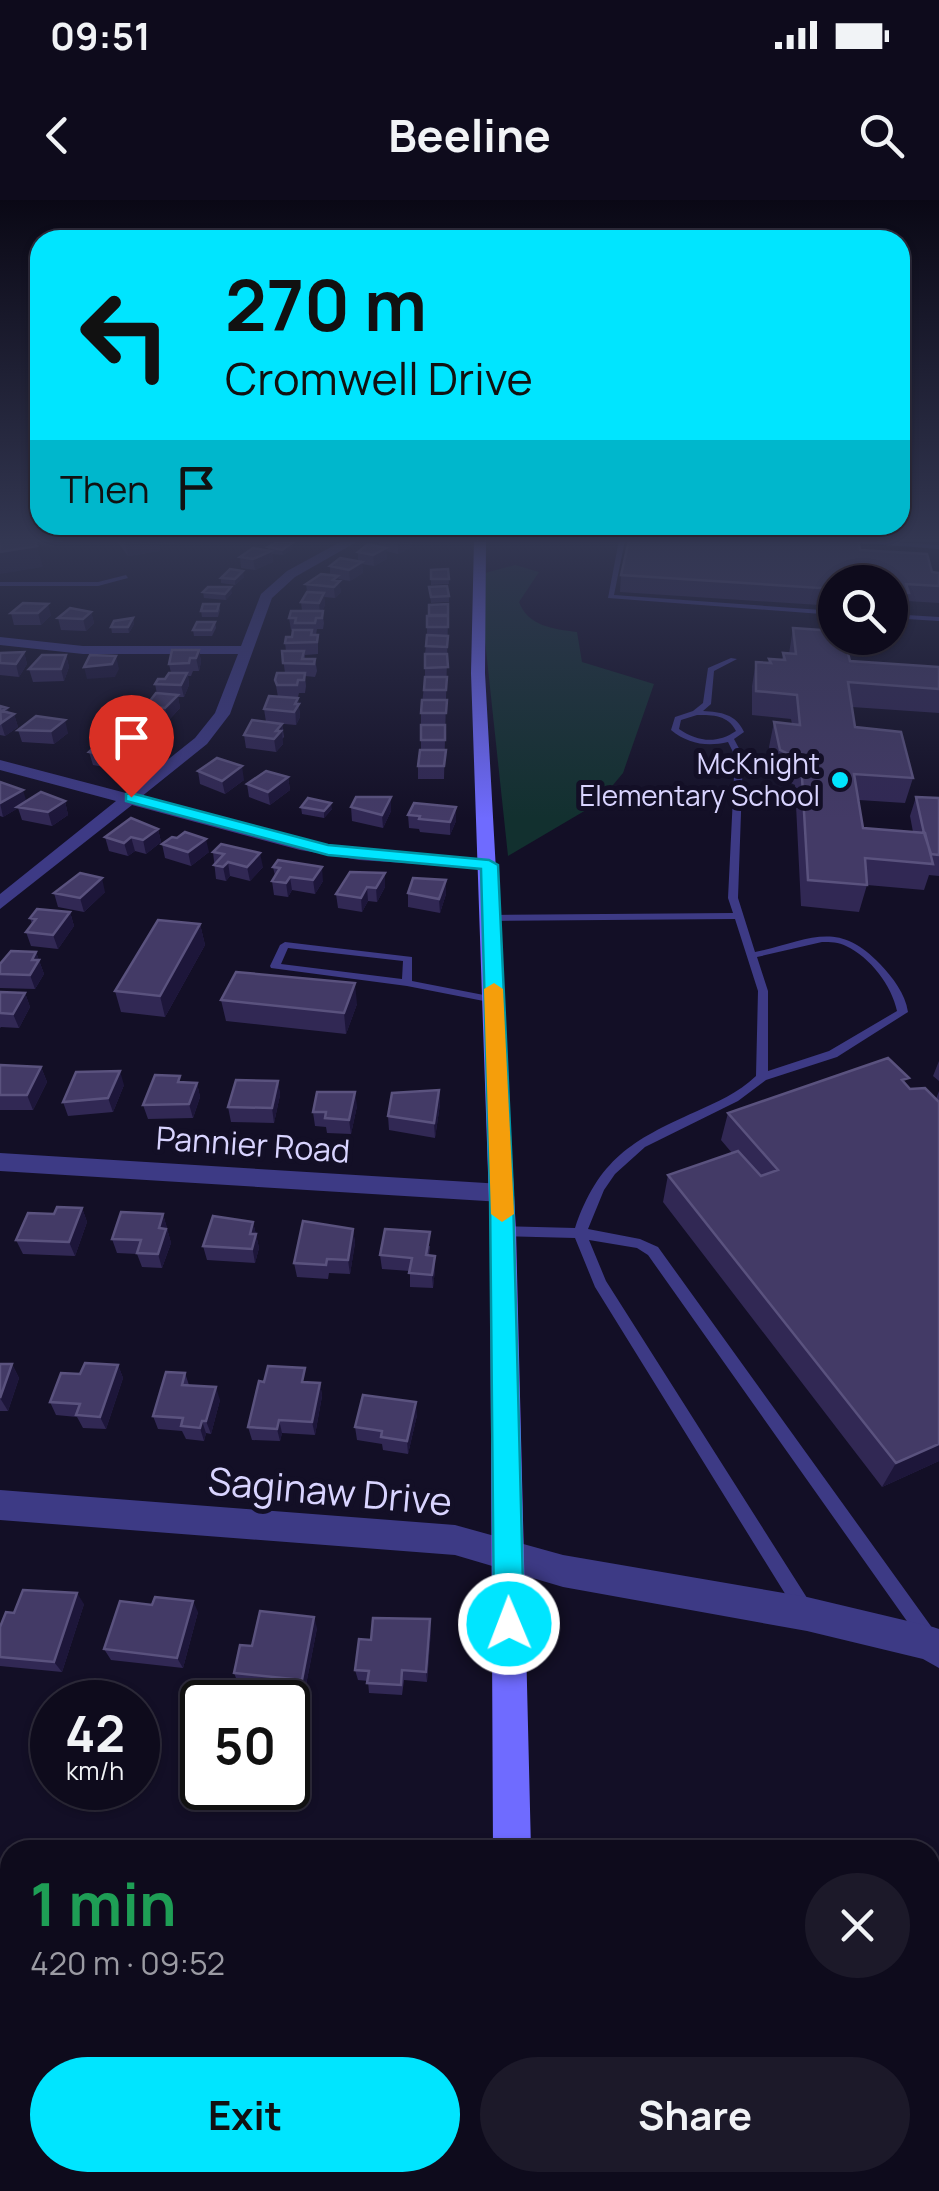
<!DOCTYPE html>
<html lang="en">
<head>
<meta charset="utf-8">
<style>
  body { margin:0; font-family:Manrope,sans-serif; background:#1c1929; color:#f1f3f6; height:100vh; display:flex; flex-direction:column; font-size:38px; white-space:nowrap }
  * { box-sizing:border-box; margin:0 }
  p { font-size:32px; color:#9b9ba3 }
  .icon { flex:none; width:55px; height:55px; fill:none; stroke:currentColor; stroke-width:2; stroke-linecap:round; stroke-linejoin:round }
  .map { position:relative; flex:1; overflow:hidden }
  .drawer { position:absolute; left:0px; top:1640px; width:940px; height:352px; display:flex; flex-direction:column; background:#0e0b1c; border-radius:30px 30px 0 0; box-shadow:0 2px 8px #0004,0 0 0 2px #2e2b3b }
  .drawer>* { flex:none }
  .guide { position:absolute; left:30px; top:30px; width:880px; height:305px; border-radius:30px; box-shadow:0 2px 8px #0004,0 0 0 2px #2e2b3b; background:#00e5ff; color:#111; overflow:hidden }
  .buttons { position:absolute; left:818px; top:365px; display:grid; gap:20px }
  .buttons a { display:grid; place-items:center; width:90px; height:90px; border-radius:50%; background:#0e0b1c; box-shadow:0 2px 8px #0004,0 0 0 2px #2e2b3b; font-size:50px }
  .speed { position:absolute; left:30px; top:1480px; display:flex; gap:20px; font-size:50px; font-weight:700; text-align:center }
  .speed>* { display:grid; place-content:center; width:130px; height:130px; border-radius:50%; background:#0e0b1c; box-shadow:0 2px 8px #0004,0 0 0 2px #2e2b3b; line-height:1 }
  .speed small { font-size:25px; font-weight:400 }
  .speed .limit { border:5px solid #111; border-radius:15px; background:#fff; color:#111 }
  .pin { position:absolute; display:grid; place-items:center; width:85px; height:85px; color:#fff; margin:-102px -42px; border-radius:50% 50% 50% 0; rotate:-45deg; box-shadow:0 0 10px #0007 }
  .pin .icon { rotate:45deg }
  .me { position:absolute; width:110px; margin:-55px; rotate:359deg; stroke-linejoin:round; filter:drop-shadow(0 0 8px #0008) }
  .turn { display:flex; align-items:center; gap:35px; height:210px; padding:0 30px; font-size:45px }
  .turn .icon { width:130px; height:130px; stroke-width:2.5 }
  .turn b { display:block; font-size:70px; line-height:85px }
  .then { display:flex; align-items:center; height:95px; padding:0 30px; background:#0003; gap:20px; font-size:38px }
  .round { display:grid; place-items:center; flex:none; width:105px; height:105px; border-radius:52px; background:#1c1929 }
  .head { display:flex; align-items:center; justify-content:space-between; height:170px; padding:0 30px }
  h1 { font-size:60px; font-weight:700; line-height:75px; color:#1e9e55 }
  .action { display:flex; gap:20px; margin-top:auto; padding:20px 30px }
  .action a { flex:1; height:115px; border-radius:60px; background:#00e5ff; color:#111; font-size:40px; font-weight:700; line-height:115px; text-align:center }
  .action a+a { background:#1c1929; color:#f1f3f6 }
  .status { display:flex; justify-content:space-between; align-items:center; height:70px; padding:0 50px; background:#0e0b1c; direction:ltr }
  .status svg { height:28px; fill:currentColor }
  header { display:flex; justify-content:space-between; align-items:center; height:130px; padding:0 30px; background:#0e0b1c; font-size:45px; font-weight:700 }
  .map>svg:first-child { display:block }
  .green { fill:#12302f }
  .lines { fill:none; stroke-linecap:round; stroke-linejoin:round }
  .service { fill:#3d3a85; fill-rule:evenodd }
  .minor { fill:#3d3a85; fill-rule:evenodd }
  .secondary { fill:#6f6bff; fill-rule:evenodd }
  .wall { fill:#312854 }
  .shaded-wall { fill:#1d163a }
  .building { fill:#433a66; stroke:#5a527e; stroke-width:2.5 }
  .route { fill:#00e5ff; stroke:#0095a6; stroke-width:2.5 }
  .slow { fill:#f59e0b }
  .poi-dot { fill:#00e5ff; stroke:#130f26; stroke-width:4 }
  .labels { text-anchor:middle; stroke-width:10; stroke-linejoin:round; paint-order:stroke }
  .far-poi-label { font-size:28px; fill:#d9d4ff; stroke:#130f26; text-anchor:end }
  .street-label { font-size:32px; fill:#d9d4ff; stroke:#130f26 }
  .near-street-label { font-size:38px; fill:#d9d4ff; stroke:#130f26 }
</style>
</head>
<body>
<div class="status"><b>09:51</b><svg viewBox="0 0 49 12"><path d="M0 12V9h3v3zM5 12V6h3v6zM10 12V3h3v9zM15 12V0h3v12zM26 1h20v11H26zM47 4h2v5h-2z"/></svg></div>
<header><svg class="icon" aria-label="back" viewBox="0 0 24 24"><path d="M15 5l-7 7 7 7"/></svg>Beeline<svg class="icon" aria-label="search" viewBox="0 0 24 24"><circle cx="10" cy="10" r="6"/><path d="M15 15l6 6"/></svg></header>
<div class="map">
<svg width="939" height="1991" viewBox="0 0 939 1991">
  <rect width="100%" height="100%" fill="#130f26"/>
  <path class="green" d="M515,365l24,7 -20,30c9,24 34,27 58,30l5,30 72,22 -31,89 -25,30 -90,53 -30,-281z"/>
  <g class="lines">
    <path class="service" d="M619,340h6l-11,55 221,16v4l-227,-17z
      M824,340h38l77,5v4z
      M126,375l2,3 -30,8h-98v-4h98z
      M890,414l49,3v4l-49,-3z
      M731,458l6,1 -23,12 -3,33 -8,7c18,1 33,3 41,21l-10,7 9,17 -5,142 17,54c53,-11 82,-34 125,12 13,14 25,29 28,48l-71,45 -71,23 -28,21 -93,46 -30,27 -11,16 -16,39 52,10 18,8 275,382 2,6 -2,6 -6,2 -6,-2 -273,-386 -11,-7 -48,-8 17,41 203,320 2,6 -2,6 -6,2 -6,-2 -202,-326 -20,-49 -72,-2 -5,-2 -1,-3 1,-3 5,-2 72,2c23,-68 57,-88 120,-116 22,-10 43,-19 61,-36l2,-85 -23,-72 -244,2 -5,-3 5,-3 242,-2 -5,-15 7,-142 -7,-14c-21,5 -40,2 -57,-12l4,-13 18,-6 10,-8 5,-35zM697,515c16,0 31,0 39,16 -19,13 -38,11 -57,-2l2,-9zM822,742c8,0 17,0 24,4 24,11 46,40 51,65l-68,40 -61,20v-80l-11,-34z
      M285,742l127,15v24l82,16 5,3 -5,3 -87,-17 -136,-18 -1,-2 10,-21zM288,748l115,13 -1,18 -121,-15z
      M0,1962l10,6v14h13l3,9h-26z"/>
    <path class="minor" d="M344,340h16l-65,37 -23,21 -42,116 -23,30 -66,53 160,43 58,10 130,10 6,1v8l-136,-9 -59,-10 -168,-45 -132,104v-15l116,-93 -116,-31v-10l126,33 69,-55 20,-25 23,-59h-155l-83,-9v-8l83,9h158l20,-52 26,-23z
      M0,953l502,31 9,2 3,7 -3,7 -9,2 -502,-31z
      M0,1290l455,35 108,30 244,42 126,30 6,2v39l-16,-9 -116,-28 -244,-44 -108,-32 -455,-35z"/>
    <path class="secondary" d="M474,340h12l-1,133 31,558 15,619h-38l-3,-619 -19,-558z
      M492,1982h46v9h-46z"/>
  </g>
  <path class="wall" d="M116,340h67l1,2 -25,3 1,6 -32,5z
    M379,340h33v7l-14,7 -12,-3 1,8 -13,7 -12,-2 1,9 -13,8 -12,-2 3,13 -6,6 -11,-1 1,8 -3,6 2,12 -1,6h-6l-1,6h2v19l-13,1v4h10l2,12 -2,6 -10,-1 1,10 -1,7h-6l-1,4 -11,1h11l2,19 -4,8 -23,-2 9,1 2,13 -2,2 1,5 -7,8 -30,-4 -2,-13 22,-13 -2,-13 14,-12 -3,-17 10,-7 -3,-22h4l-1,-8 11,-13h-5l-2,-12 13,-7 -1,-9 6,-10 -1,-8 24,-9v-9l28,-5v-9l22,-5z
    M268,347l25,2 -10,6 -11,-1 1,8 -18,8 -14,-2 -1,-11 28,-7z
    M860,350l72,22 7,1v30l-32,-2 -3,10 -14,-1v-28h-55v24l-215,-14 1,-17z
    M448,369l1,15 -18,1v-15z
    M244,377l-9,8 -14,-2v-5z
    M429,387l20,9v6l-18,1z
    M203,392l29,1 -6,7 -22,-2z
    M23,403l28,12 -10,10h-27l-3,-12z
    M219,404l1,6 -2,7h-16l-1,-6z
    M91,412l3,11 -8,8 -25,-1 -3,-12z
    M427,416l21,5 -4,158h-26v-13l3,-16v-37l4,-36v-23l2,-19z
    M133,418l1,6 -5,9h-17l-1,-6z
    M215,422l1,6 -4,8h-18l-1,-6z
    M793,428l57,33 89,6v46l-87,-6 3,20 58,51 -8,25 -46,-3 4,28 50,4 -3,-16 6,-19 23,1v78l-10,-1 -5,15 -57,-5 -8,27 -58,-6 -6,-121 -21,-10 -5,-28 5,-25 18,2 -1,-5 -39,-4v-29l4,-24 12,1 1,-4 13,1 1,-7 6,1z
    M199,450l2,12 -2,9h-6l-2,5h-3l1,9 -5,12h-6l2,11 -12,13 -10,-1 3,12 -18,13 -11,-1 2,10 -11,10 -7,-1 -6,5 -17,-3 -4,-13 26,-14 -2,-10 35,-10 -2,-12 11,-12 -2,-10 10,-5 6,-6 -2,-9z
    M24,452l3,12 -8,13 -19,-2v-22z
    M66,455l3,12 -5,14 -31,1 -4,-13z
    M0,506l9,7 5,1 4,13 -13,9 -5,-1z
    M36,516l32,17 -14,11 -32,-2 -4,-12z
    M198,571l46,9 -19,14 -25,-10z
    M288,577l2,13 -20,15 -21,-8 -2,-13z
    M0,582l26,19h39l3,14 -16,11 -30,-6 -4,-12 -15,9 -3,-1z
    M301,607l31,2 -8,9 -22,-4z
    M351,607l40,4 -8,17 -31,-7z
    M408,615l48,6 -6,14 -30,-3 -1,-3 -10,-1z
    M158,629l3,13 -15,12 -11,-3 -7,5 -19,-5 -4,-14z
    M162,644l47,8 -18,14 -26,-8z
    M221,644l42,23 -13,14 -20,-5 -4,5 -10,-2 -3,-27z
    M273,667l50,14 -8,13 -23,-4 -4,7 -14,-2 -2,-14 3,-5z
    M350,672l35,15 -8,15 -9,-1 -6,11 -24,-4 -2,-14z
    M446,680v14l-6,19 -32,-6v-14z
    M105,692l-21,20 -26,-5 -4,-14z
    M70,712l4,14 -16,23 -27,-3 -5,-14 6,-8 -2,-6z
    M200,724l5,21 -40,72 -44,-5 -6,-21z
    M36,752l8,22 -9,15 -35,-1v-24z
    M0,792l25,1 5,14 -11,21 -18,-1 -1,1z
    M221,800l136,4 -11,30 -120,-13z
    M939,861v20l-6,-5z
    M0,865l41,2 6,15 -14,28h-33z
    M278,881l2,14 -6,28 -43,-1 -3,-15z
    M182,882l15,1 3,14 -7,21 -45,1 -5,-14z
    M124,885l-11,27 -45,4 -5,-14z
    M907,885l3,4 26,10 3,-8v370l-57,26 -219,-285 5,-27 64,-22 -11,-13 7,-27z
    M439,890l1,14 -5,34 -46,-8 -1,-14z
    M357,906l-6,28 -24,-1 -1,-6 -11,-1 -2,-14z
    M82,1008l5,14 -12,34 -52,-2 -7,-14 38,-26z
    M163,1014l8,29 -9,25 -20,-1 -5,-13 -20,-1 -5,-14z
    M253,1022l6,26 -4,15 -48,-3 -4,-14z
    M353,1029l2,14 -5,31 -21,-1 -1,6 -31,-2 -3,-14z
    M430,1046l-1,9 6,14 -2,19 -23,-1v-16l-28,-2 -2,-14z
    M0,1164h12l7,14 -11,33h-8z
    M118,1165l5,13 -17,51 -23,-1 -6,-11 -21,-2 -6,-13 30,-28z
    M185,1173l4,12 31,15 -9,34 -5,-1 -2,8 -18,-2 -4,-8 -24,-2 -5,-13z
    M308,1182l12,1 2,13 -7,39 -33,-2 -2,8 -28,-1 -4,-13z
    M417,1215l-9,39 -25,-4 -1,-6 -25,-4 -2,-13z
    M84,1404l-22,68 -62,-6v-39l14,-14z
    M198,1412l-15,56 -72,-8 -7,-11z
    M317,1428l-12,62 -67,-7 -4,-10 18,-27z
    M431,1430l-4,52 -23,-2 -2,15 -33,-2 -1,-12 -10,-1 -3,-10 16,-30z"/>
  <path class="shaded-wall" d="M124,340h59l1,2 -25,3 1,6 -32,5z
    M403,340h9v7l-14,7v-11z
    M292,343l1,6 -10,6 -1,-5z
    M37,346l6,21 -43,7v-22z
    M386,348l1,11 -13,7 -1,-11z
    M271,351l2,11 -18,8 -2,-11z
    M362,362l1,11 -13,8 -1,-11z
    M243,371l1,6 -9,8v-6z
    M338,376l3,16 -6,6 -2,-18z
    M231,387l1,6 -6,7 -1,-6z
    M324,393l1,12 -5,10 -1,-12z
    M48,404l3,11 -10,10 -3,-12z
    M91,412l3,11 -8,8 -3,-12z
    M133,418l1,6 -5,9 -1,-6z
    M199,450l2,12 -2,9 -3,-13z
    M24,452l3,12 -8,13 -3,-13z
    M66,455l3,12 -5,14 -3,-12z
    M116,456l3,13 -4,8 -28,2 -3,-12z
    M187,473l2,12 -5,12 -3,-12z
    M178,495l2,13 -12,13 -3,-13z
    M298,498l2,19 -4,8 -1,-21z
    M7,508l3,8 4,-2 4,13 -13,9 -4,-13 1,-12z
    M158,519l3,13 -18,13 -3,-13z
    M65,520l3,13 -14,11 -3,-13z
    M282,524l1,20 -7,8 -2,-13 2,-8z
    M131,541l3,13 -11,10 -3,-13z
    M113,550l3,13 -6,5 -4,-13z
    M242,566l2,14 -19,14 -3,-13z
    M288,577l2,13 -20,15 -2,-13z
    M23,590l4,13 -24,14 -3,-14z
    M391,597v14l-8,17 -1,-13z
    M65,601l3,14 -16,11 -4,-14z
    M331,603l1,6 -8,9v-7z
    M456,607v14l-6,14v-13z
    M158,629l3,13 -15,12 -3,-14z
    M131,637l4,14 -7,5 -4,-13z
    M206,639l3,13 -18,14 -3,-14z
    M260,653l3,14 -13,14 -3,-14z
    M228,662l2,14 -4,5 -3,-14z
    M322,667l1,14 -8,13 -2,-14z
    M385,673v14l-8,15 -1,-14z
    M290,677l2,13 -4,7 -2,-14z
    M102,678l3,14 -21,20 -4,-14z
    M446,680v14l-6,19 -1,-14z
    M367,687l1,14 -6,11 -1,-14z
    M70,712l4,14 -16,23 -5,-14z
    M200,724l5,21 -40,72 -5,-21z
    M36,752l8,22 -9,15 -5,-14 2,-15z
    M355,783l2,21 -11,30 -2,-21z
    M25,793l5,14 -11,21 -6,-14z
    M41,867l6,15 -14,28 -6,-15z
    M120,871l4,14 -11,27 -5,-14z
    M278,881l2,14 -6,28 -2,-15z
    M197,883l3,14 -7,21 -4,-14z
    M439,890l1,14 -5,34 -1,-15z
    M355,892l2,14 -6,28 -2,-14z
    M82,1008l5,14 -12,34 -6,-14z
    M163,1014l8,29 -9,25 -4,-14 1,-26z
    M253,1022l6,26 -4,15 -5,-29z
    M353,1029l2,14 -5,31 -2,-14z
    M435,1056v13l-2,19 -1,-13z
    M12,1164l7,14 -11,33 -8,-13z
    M118,1165l5,13 -17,51 -6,-12z
    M320,1183l2,13 -7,39 -3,-13z
    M216,1187l4,13 -9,34 -5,-13z
    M416,1202l1,13 -9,39 -1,-13z
    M279,1220l3,13 -2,8 -3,-12z
    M202,1221l4,12 -2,8 -4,-13z
    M939,1244v17l-57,26 14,-24z
    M77,1393l7,11 -22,68 -8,-10z
    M193,1401l5,11 -15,56 -6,-10z
    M314,1417l3,11 -12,62 -3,-10z
    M430,1419l1,11 -4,52 -1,-10z"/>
  <path class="building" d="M0,340h34l3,6 -37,6z
    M629,340h229l2,10 67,4 5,18 7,1v13l-33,-2 3,9 -19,-1v-10h-55v7l-214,-14z
    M278,341l14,2 -10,7 -14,-3z
    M368,344l18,4 -13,7 -15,-3z
    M253,348l18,3 -18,8 -13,-2z
    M340,358l22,4 -13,8 -19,-4z
    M230,369l13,2 -8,8 -14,-1z
    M448,369l1,10h-18v-9z
    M321,374l17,2 -5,4 7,1 -6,6 -28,-3z
    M447,386l2,10 -18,1 -2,-10z
    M208,387h23l-6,7 -22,-2z
    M307,392l17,1 -5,10 -18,-1z
    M23,403l25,1 -10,9h-27z
    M203,404h16l-2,7h-16z
    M448,404v11h-19v-10z
    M70,408l21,4 -8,7 -25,-1z
    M291,411h32l-1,7h-6l-1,5h-20l1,-5h-7z
    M427,416h21v11h-21z
    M133,418l-5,9h-17l3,-6z
    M197,422h18l-4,8h-18z
    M793,428l42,3v7h9l6,23 89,6v22l-91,-7 7,45 46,5 12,46 -59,-4 9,54 62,5 8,31 -68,-6 2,27 -59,-5 -7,-120 -21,-10 -6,-28 26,3 -3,-30 -41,-4v-29l15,1 -2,-4 16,1 -2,-7 13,1z
    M293,430h19l-1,5h7l-1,7 -32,1 1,-6h6z
    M427,435l21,1 -1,11 -21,-1z
    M172,450h27l-3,8h-6l-1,5 -20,1z
    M282,451h22l-2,8h13l-1,5 -31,-1z
    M24,452l-8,12 -16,-1v-10z
    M425,454h22l1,13 -23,1z
    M42,455h24l-5,14h-32z
    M90,455l26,1 -4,8 -28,3z
    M169,473h18l-6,12 -26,-1 3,-5h7z
    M277,473h28l-1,7h-6l-1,5h-20l-2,-5z
    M425,477h22l-1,13h-22z
    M156,493l22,2 -13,13 -19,-2z
    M269,496l29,2 -3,6h4l-5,8 -30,-3z
    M422,500h25l-1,13h-25z
    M0,506l7,2 -5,3 12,3 -13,9z
    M36,516l29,4 -14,11 -33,-1z
    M136,516l22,3 -18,13 -27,-4z
    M252,520l30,4 -6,7h5l-7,8 -30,-4z
    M421,525h24v15h-24z
    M105,537l26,4 -11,10 -7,-1 -7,5 -17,-3z
    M420,550h26l-2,16h-26z
    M217,558l25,8 -20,15 -24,-10z
    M266,571l22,6 -20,15 -21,-8z
    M0,582l23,8 -23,13z
    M41,592l24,9 -17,11 -31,-5z
    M356,597h35l-9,18 -31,-8z
    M916,597l23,1v57l-8,-1 -7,-21z
    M308,598l23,5 -7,8 -23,-4z
    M414,603l42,4 -6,15 -31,-3 1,-3 -12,-1z
    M131,618l27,11 -15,11 -12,-3 -7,6 -19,-6z
    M185,632l21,7 -18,13 -26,-8 10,-7 5,1z
    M221,644l39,9 -13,14 -19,-5 -5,5 -9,-2 10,-11 -11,-2z
    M278,660l44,7 -9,13 -23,-3 -4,6 -14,-2 8,-13 -7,-1z
    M350,672l35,1 -9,15 -9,-1 -6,11 -25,-4z
    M80,673l22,5 -22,20 -26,-5z
    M413,678l33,2 -7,19 -31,-6z
    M37,709l33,3 -17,23 -27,-3 10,-13 -6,-1z
    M158,720l42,4 -40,72 -45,-5z
    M11,751l25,1 -4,8h7l-9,15 -30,-1v-10z
    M236,772l119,11 -11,30 -123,-13z
    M0,792l25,1 -12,21 -13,-1z
    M888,858l21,20 -7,2 8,9 15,-1 14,14v342l-43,19 -228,-288 70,-24 23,25 17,-6 -50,-57z
    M0,865l41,2 -14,28h-27z
    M120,871l-12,27 -45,4 13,-30z
    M155,875l25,1 -2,6 19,1 -8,21 -46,1z
    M236,880l42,1 -6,27 -44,-1z
    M439,890l-5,33 -46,-7 4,-23z
    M317,892h38l-6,28 -24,-2 1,-6h-13z
    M57,1007l25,1 -13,34 -53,-2 12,-27 26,1z
    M121,1012l42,2 -4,14 7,1 -8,25 -21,-1 4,-13 -29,-1z
    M213,1016l40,6 -3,12h6l-4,15 -49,-3z
    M303,1021l50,8 -5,31 -21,-1 -1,6 -32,-2z
    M385,1029l45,3 -4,23 9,1 -3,19 -23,-2 3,-15 -32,-3z
    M85,1163l33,2 -18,52 -24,-2 4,-11 -30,-2 11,-29 19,1z
    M0,1164h12l-12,34z
    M268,1166l37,2 -3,14 18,1 -8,39 -33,-2 -2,9 -29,-2 11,-46 5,1z
    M166,1172l19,1 -3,12 34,2 -10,34h-4l-2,7 -19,-2 2,-8 -30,-2z
    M363,1195l53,7 -9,39 -26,-4 1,-6 -27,-4z
    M23,1390l54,3 -23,69 -54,-5v-30l6,-15 8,1z
    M155,1397l38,4 -16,57 -73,-9 16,-48 32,4z
    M260,1411l54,6 -12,63 -68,-7 6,-28 12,1z
    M373,1418l57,1 -4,53 -24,-2 -1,15 -34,-2 2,-12 -14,-1 4,-31 12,1z"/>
  <linearGradient id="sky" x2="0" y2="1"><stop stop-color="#0a0815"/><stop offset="0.55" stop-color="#333752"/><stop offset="1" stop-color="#333752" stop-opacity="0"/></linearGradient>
  <rect width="939" height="619" fill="url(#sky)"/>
  <path class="route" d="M131,593l197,52 161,15 9,5 15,328 11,431 -4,10 -11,5 -11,-5 -4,-10 -4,-431 -9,-324 -153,-14 -202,-54v-7z"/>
  <path class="slow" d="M494,783l9,6 11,225 -12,8 -11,-8 -7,-225z"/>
  <circle class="poi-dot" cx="840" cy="580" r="10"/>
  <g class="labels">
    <g class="far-poi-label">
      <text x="820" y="574">McKnight<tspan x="820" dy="32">Elementary School</tspan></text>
    </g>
    <g class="street-label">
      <text transform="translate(253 945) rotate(4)" y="11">Pannier Road</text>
    </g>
    <g class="near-street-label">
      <text transform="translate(330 1292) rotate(5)" y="13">Saginaw Drive</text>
    </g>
  </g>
</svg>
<div class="buttons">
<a><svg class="icon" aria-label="search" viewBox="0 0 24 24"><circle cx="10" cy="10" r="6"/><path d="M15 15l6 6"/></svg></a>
</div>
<div class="speed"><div>42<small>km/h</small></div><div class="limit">50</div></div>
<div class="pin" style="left:131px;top:597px;background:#d93025"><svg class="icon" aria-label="arrive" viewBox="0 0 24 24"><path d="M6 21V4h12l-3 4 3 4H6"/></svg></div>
<svg class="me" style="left:509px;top:1424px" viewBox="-20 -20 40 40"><circle r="17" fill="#00e5ff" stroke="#fff" stroke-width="3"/><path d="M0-11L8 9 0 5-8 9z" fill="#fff"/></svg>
<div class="guide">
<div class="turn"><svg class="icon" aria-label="left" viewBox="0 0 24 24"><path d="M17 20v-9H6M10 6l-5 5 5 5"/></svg><div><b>270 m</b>Cromwell Drive</div></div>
<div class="then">Then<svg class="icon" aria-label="arrive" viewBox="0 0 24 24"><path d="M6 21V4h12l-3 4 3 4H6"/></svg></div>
</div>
<section class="drawer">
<div class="head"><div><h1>1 min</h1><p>420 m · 09:52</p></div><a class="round"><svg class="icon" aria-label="close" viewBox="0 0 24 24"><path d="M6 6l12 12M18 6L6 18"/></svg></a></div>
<div class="action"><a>Exit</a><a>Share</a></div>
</section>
</div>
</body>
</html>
